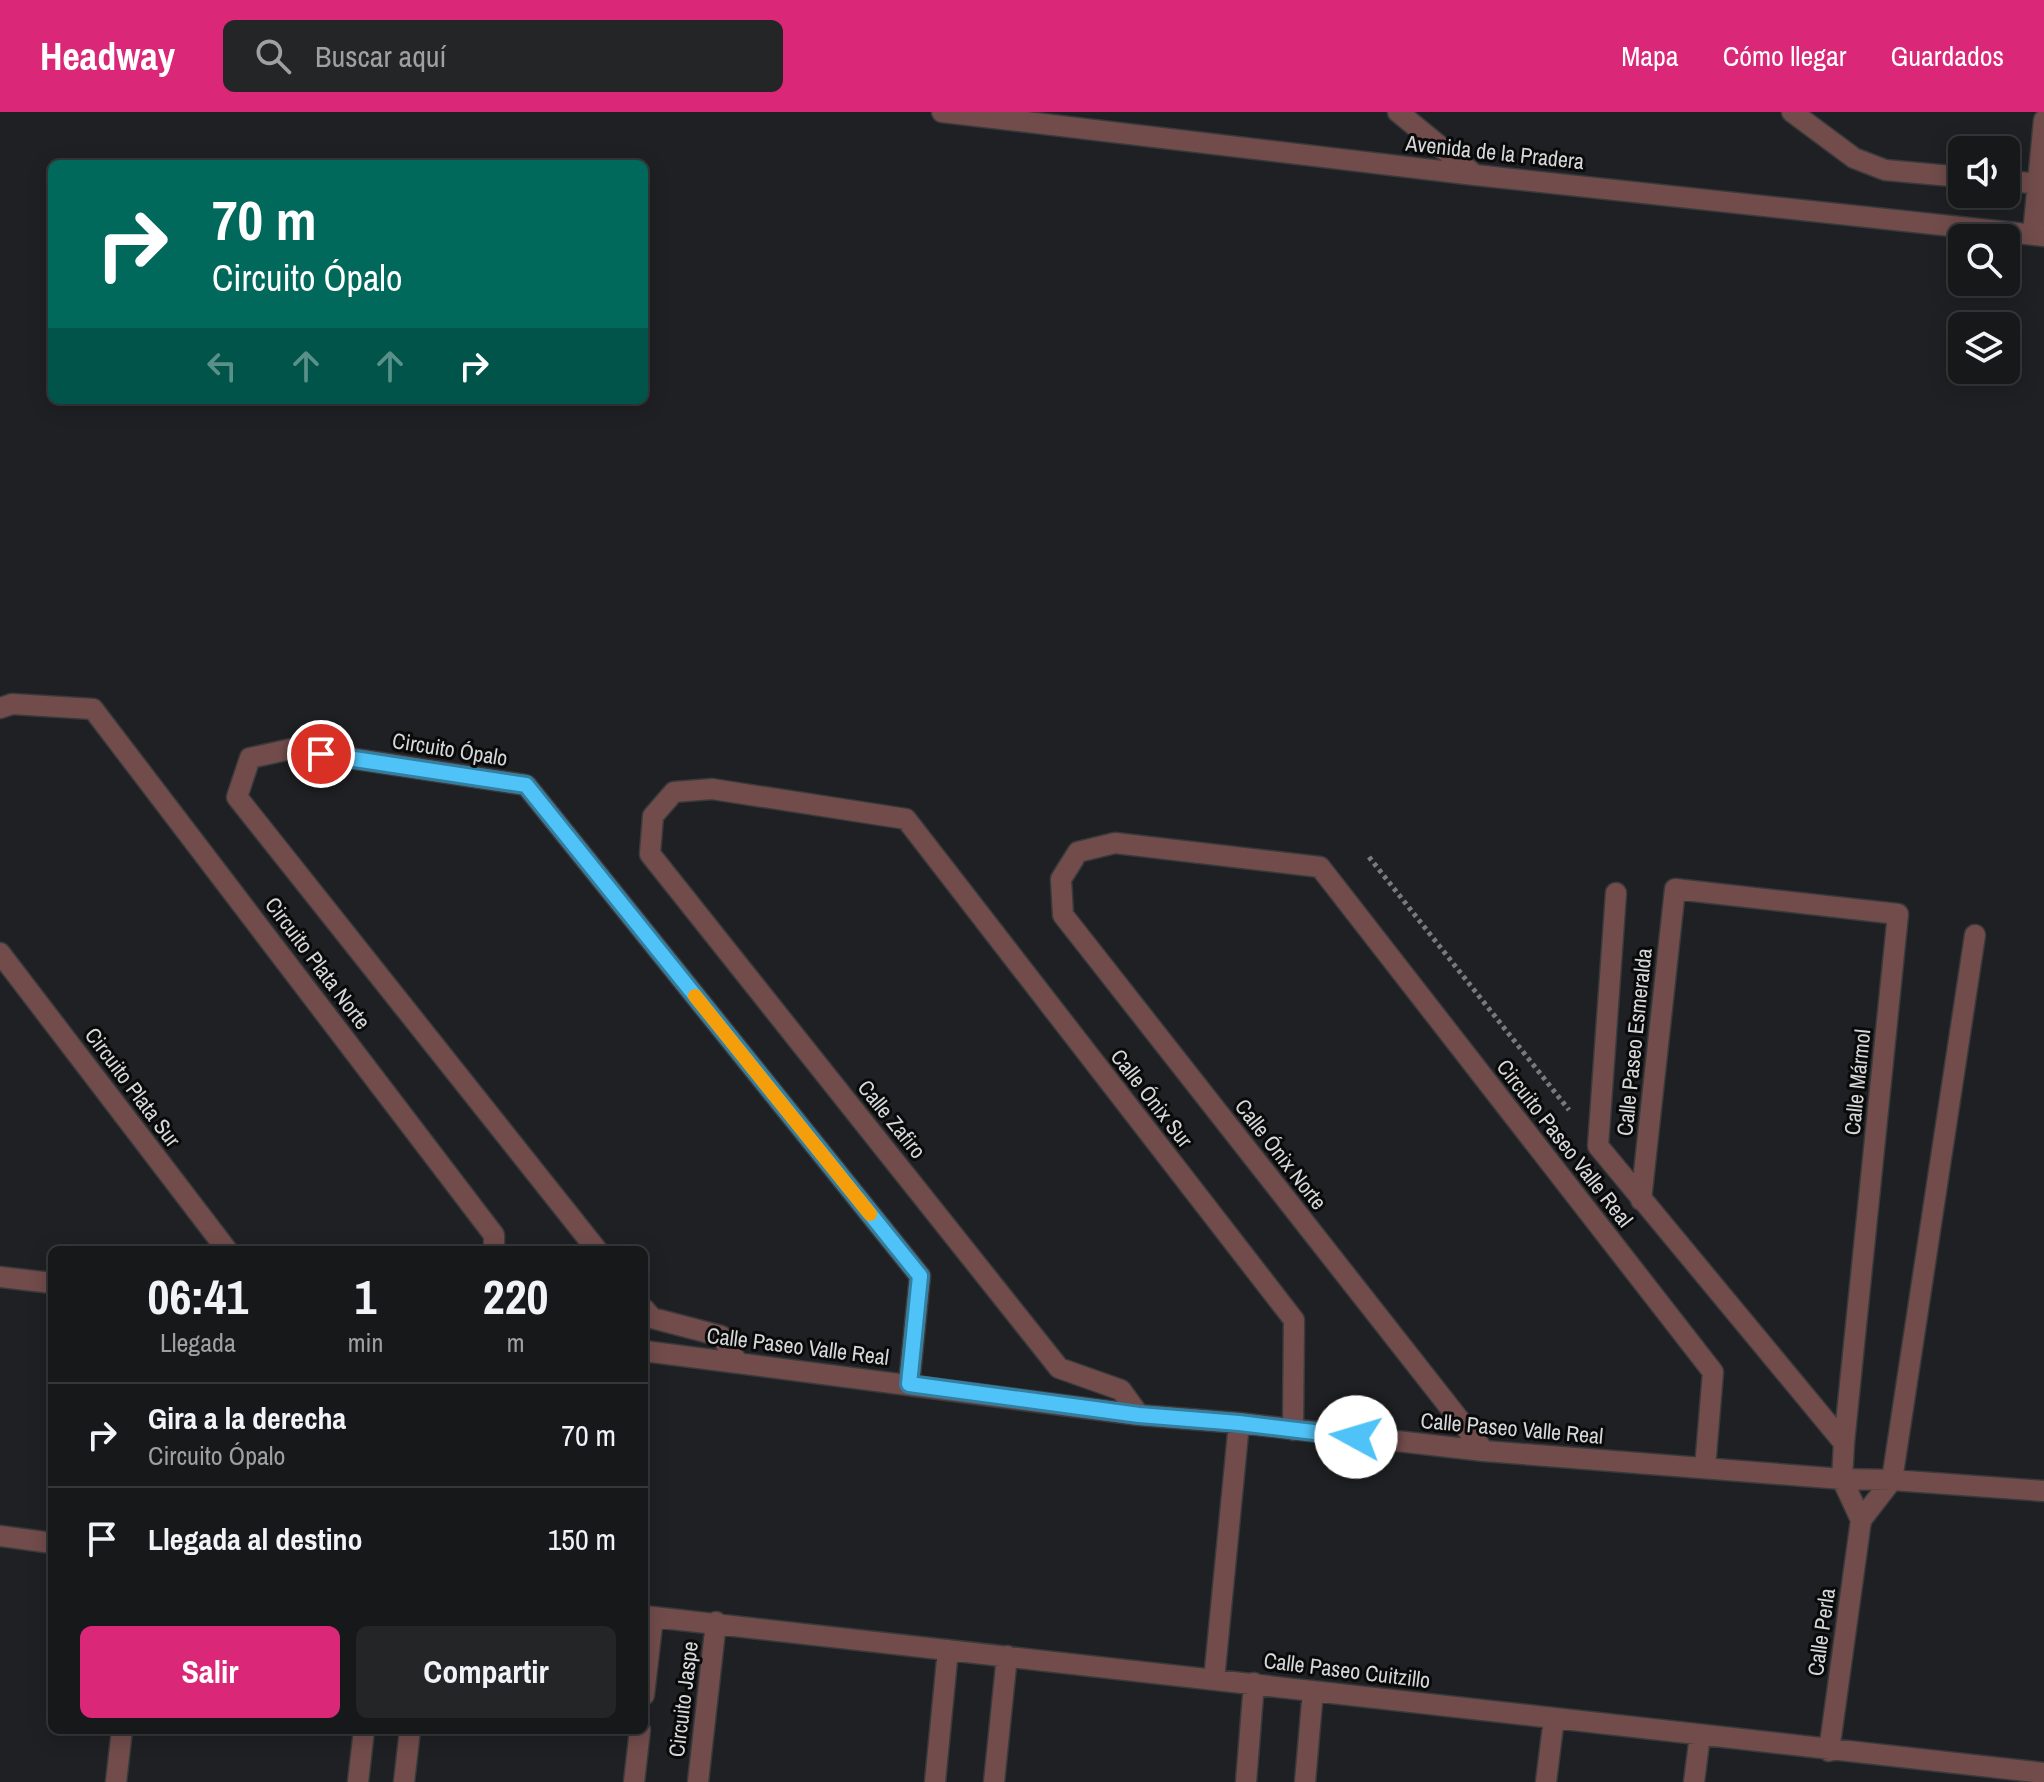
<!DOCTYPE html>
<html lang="es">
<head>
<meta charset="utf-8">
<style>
  body { margin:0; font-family:"Archivo Narrow",sans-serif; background:#242527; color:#f1f3f6; height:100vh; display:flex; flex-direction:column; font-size:30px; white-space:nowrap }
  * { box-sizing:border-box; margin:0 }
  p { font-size:26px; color:#9ea0a2 }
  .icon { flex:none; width:44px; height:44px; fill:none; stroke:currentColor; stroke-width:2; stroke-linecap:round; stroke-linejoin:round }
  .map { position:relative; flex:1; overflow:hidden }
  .sheet { position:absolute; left:48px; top:1134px; width:600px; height:488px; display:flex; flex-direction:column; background:#17181a; border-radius:12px; box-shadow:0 4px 20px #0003,0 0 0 2px #363739 }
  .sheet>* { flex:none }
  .guide { position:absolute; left:48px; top:48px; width:600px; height:244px; border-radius:12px; box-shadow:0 4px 20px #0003,0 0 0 2px #363739; background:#00695c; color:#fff; overflow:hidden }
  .tools { position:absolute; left:1948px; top:24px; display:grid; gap:16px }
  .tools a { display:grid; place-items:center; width:72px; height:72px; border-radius:12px; background:#17181a; box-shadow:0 4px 20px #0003,0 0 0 2px #363739; font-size:40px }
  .pin { position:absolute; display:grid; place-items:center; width:68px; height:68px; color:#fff; margin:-34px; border:4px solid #fff; border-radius:50%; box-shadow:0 2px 8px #0007 }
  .me { position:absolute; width:88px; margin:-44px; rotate:276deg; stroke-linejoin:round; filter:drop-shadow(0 0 6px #0008) }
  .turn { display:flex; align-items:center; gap:28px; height:168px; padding:0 32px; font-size:36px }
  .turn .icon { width:104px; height:104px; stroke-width:2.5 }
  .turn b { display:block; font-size:56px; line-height:68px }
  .lanes { display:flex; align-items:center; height:76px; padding:0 32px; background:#0003; justify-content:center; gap:40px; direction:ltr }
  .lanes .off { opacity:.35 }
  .eta { display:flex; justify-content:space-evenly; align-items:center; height:136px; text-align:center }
  .eta b { font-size:48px; font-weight:800; line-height:56px }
  .cta { display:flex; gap:16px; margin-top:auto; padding:16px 32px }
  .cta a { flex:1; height:92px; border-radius:12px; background:#db2777; color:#fff; font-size:32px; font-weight:800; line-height:92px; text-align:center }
  .cta a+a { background:#242527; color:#f1f3f6 }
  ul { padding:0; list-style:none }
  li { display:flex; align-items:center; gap:24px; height:104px; padding:0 32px; border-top:2px solid #363739 }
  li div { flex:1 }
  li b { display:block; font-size:30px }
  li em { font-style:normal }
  header { display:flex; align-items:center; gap:48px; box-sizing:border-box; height:112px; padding:0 40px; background:#db2777; color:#fff }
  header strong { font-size:38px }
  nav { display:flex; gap:44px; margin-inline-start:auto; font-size:28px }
  .search { width:560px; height:72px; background:#242527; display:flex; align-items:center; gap:20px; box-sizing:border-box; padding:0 28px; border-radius:12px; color:#9ea0a2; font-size:30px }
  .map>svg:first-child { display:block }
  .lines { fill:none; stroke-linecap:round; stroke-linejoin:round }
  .minor-casing { stroke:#393a3c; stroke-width:23 }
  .path { stroke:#797a7c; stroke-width:5; stroke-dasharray:4 4; stroke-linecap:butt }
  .minor { stroke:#714c4b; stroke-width:20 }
  .route-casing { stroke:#337fa1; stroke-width:20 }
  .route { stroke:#4fc3f7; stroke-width:14 }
  .slow { stroke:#f59e0b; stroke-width:14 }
  .labels { text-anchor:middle; stroke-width:6; stroke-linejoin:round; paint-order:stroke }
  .street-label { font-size:22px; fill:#d6d7d8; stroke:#0a0a0b }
</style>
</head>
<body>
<header>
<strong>Headway</strong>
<div class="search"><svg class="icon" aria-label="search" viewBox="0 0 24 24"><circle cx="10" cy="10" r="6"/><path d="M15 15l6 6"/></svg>Buscar aquí</div>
<nav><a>Mapa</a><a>Cómo llegar</a><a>Guardados</a></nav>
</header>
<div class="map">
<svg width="2044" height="1670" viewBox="0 0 2044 1670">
  <rect width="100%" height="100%" fill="#1f2023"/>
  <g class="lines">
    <g class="minor-casing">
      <path id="minor" d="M942,0l533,63 569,61
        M1398,0l77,63
        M1792,0l62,46 31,12 77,7
        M2006,69l38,3
        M2033,122l11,-114
        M0,596l12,-4 81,5 401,526v15
        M1616,781l-18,253 246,297
        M0,841l227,297
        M1641,1088l34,-311 223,25 -54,529 -2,36 19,41 -32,231
        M597,1138l-360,-453 13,-39 41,-9 235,36 394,491 -11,108
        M0,1165l52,6
        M644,1197l8,9 69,18 17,27
        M644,1239l495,64 100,8 245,28 358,28 50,1 152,11
        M1139,1303l-18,-25 -62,-22 -409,-514 3,-38 21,-24 38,-3 194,30 388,501 -1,110
        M1484,1339l-421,-536 -2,-36 17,-27 37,-9 205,24 393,505 -8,96
        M1861,1408l31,-40 83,-545
        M0,1424l52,7
        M644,1504l1400,157
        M1214,1568l25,-257
        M644,1583l9,-78
        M116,1670l6,-52
        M358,1670l6,-52
        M404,1670l6,-52
        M634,1670l6,-52
        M698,1670l18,-160
        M935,1670l13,-132
        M994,1670l13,-126
        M1246,1670l8,-99
        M1305,1670l8,-91
        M1546,1670l8,-64
        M1694,1670l6,-47"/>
    </g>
    <path class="path" d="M1369,745l200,253"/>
    <use href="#minor" class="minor"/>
  </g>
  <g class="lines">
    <g class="route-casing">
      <path id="route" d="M321,642l205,31 394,491 -11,108 230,31 100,8 117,14"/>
    </g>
    <use href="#route" class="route"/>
    <path class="slow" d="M695,884l175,218"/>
  </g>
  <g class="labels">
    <g class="street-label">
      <text transform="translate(1495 40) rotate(6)" y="8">Avenida de la Pradera</text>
      <text transform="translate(450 637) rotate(9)" y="8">Circuito Ópalo</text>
      <text transform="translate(318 851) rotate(53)" y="8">Circuito Plata Norte</text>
      <text transform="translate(1634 930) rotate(-84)" y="8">Calle Paseo Esmeralda</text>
      <text transform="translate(1857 970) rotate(-84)" y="8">Calle Mármol</text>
      <text transform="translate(133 975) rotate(53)" y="8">Circuito Plata Sur</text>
      <text transform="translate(1152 986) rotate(52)" y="8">Calle Ónix Sur</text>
      <text transform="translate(892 1007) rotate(51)" y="8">Calle Zafiro</text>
      <text transform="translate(1565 1031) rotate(52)" y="8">Circuito Paseo Valle Real</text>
      <text transform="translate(1281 1042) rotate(52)" y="8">Calle Ónix Norte</text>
      <text transform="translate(798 1234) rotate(7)" y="8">Calle Paseo Valle Real</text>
      <text transform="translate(1512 1316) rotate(5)" y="8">Calle Paseo Valle Real</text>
      <text transform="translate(1821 1520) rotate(-82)" y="8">Calle Perla</text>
      <text transform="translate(1347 1558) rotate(7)" y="8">Calle Paseo Cuitzillo</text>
      <text transform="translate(683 1587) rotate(-83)" y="8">Circuito Jaspe</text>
    </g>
  </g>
</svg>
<div class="tools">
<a><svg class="icon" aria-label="sound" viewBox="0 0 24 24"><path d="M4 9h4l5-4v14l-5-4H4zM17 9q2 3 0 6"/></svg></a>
<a><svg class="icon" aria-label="search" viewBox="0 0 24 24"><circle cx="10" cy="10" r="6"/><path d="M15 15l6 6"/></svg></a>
<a><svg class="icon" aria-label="layers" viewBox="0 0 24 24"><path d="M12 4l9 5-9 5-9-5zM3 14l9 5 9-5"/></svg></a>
</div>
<div class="pin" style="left:321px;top:642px;background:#d93025"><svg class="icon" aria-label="arrive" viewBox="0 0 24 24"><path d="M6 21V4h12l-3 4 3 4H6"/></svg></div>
<svg class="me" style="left:1356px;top:1325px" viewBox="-20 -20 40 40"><circle r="19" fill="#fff"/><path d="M0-13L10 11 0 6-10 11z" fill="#4fc3f7"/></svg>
<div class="guide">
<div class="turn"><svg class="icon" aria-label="right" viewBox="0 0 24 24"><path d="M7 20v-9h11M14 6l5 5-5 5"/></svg><div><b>70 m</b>Circuito Ópalo</div></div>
<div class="lanes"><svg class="icon off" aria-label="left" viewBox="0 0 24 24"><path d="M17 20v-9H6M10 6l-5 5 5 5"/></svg><svg class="icon off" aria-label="ahead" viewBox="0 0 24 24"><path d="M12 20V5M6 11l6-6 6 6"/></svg><svg class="icon off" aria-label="ahead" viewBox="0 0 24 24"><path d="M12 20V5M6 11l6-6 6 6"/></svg><svg class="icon" aria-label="right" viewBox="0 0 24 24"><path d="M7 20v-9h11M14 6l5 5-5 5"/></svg></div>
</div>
<section class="sheet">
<div class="eta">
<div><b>06:41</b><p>Llegada</p></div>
<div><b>1</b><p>min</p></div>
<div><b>220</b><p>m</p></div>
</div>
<ul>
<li><svg class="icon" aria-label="right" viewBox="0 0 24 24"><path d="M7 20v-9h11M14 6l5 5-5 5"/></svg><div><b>Gira a la derecha</b><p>Circuito Ópalo</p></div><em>70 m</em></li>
<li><svg class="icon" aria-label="arrive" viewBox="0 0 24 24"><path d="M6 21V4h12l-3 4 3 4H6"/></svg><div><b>Llegada al destino</b></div><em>150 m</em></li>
</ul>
<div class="cta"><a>Salir</a><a>Compartir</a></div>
</section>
</div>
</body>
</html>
